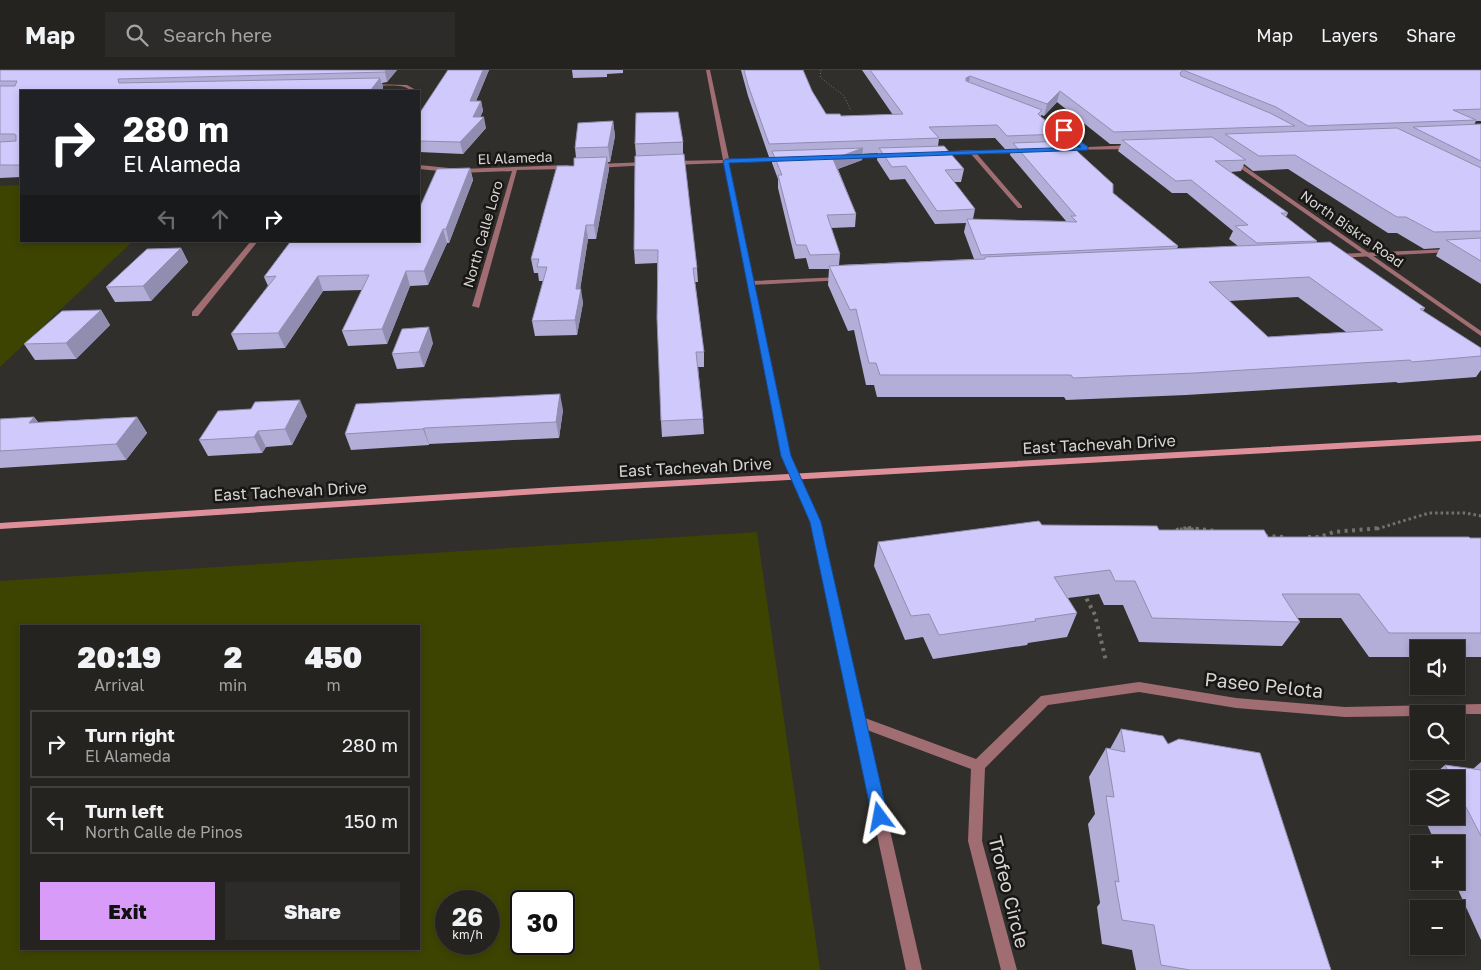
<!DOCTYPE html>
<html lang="en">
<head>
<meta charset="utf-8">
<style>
  body { margin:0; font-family:"Golos Text",sans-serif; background:#2d2b29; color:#f1f3f6; height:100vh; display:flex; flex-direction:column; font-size:19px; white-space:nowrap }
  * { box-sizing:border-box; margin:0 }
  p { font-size:16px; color:#a3a4a5 }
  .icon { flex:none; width:28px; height:28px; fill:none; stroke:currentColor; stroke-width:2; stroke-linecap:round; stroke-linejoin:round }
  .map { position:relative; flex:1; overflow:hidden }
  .panel { position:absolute; left:20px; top:555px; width:400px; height:325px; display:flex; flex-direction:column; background:#252320; border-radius:0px; box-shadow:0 2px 8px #0003,0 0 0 1px #42403e }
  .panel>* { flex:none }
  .hud { position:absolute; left:20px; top:20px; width:400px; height:152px; border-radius:0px; box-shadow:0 2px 8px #0003,0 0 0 1px #42403e; background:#202124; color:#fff; overflow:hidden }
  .buttons { position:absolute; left:1410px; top:570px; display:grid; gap:10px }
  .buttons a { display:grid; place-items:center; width:55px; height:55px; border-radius:0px; background:#252320; box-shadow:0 2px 8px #0003,0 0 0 1px #42403e; font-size:25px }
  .speed { position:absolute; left:435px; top:820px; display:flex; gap:10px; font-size:25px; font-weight:700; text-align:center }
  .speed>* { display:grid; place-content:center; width:65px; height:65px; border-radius:50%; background:#252320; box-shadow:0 2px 8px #0003,0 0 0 1px #42403e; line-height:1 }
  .speed small { font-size:12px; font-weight:400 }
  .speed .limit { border:2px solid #111; border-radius:8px; background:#fff; color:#111 }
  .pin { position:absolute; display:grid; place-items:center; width:42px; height:42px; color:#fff; margin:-21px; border:2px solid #fff; border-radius:50%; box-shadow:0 1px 5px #0007 }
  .me { position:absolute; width:55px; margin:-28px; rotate:347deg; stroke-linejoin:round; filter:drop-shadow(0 0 4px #0008) }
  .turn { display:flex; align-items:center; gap:18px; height:105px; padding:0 20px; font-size:22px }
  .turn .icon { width:65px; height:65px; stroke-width:2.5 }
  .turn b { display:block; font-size:35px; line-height:42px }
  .lanes { display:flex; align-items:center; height:48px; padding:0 20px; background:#0003; justify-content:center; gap:25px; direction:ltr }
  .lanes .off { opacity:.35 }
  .eta { display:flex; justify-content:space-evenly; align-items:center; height:85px; text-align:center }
  .eta b { font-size:30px; font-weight:800; line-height:35px }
  .action { display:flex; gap:10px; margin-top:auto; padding:10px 20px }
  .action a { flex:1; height:58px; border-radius:0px; background:#d89bf8; color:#111; font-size:20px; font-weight:800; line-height:58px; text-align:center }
  .action a+a { background:#2d2b29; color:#f1f3f6 }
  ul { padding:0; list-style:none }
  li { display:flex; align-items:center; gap:15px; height:68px; margin:0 10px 8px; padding:0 10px; border:2px solid #42403e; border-radius:0px }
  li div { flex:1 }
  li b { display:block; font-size:19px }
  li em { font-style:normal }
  header { display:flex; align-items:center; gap:30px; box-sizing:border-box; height:70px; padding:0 25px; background:#252320; border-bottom:1px solid #42403e }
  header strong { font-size:24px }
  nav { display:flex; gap:28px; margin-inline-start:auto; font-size:18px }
  .search { width:350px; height:45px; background:#2d2b29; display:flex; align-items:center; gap:12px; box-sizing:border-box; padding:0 18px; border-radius:0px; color:#a3a4a5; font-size:19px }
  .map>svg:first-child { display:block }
  .green { fill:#3d4401; fill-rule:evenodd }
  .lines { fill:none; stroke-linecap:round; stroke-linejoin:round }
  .path-far2 { stroke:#74726f; stroke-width:1; stroke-dasharray:1 2; stroke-linecap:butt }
  .path-far1 { stroke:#74726f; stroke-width:3; stroke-dasharray:2.5 3; stroke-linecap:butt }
  .path { stroke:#74726f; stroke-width:4; stroke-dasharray:3 4.5; stroke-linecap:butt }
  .lane { fill:#a06d73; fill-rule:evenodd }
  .street { fill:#a06d73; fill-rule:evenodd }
  .secondary { fill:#df8f99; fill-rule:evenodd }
  .wall { fill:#b2aed8; fill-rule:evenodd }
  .shaded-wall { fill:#918db0 }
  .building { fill:#cfcafb; stroke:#918db0; fill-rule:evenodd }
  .route { fill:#1a73e8; stroke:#114b97 }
  .labels { text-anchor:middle; stroke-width:5; stroke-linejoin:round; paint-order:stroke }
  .far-street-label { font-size:14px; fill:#d6d5d3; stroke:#181716 }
  .street-label { font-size:16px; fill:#d6d5d3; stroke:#181716 }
  .near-street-label { font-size:19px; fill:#d6d5d3; stroke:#181716 }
</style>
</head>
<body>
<header>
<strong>Map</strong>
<div class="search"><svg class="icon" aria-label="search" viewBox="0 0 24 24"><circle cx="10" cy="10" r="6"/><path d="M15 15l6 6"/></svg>Search here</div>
<nav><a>Map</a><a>Layers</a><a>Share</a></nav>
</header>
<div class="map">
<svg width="1481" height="900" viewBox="0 0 1481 900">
  <rect width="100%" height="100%" fill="#312f2b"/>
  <path class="green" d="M21,115v56h112l-133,126v-181z
    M757,462l63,438h-820v-389zM21,556h398v323h-398zM446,831h43v43h-43zM521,831h43v43h-43z"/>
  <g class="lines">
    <path class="path-far2" d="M821,0l-1,7 24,19 7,15"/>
    <path class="path-far1" d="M1180,459h20
      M1377,459l52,-16h36l16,3"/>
    <path class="path" d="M1188,458l29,3
      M1176,460l12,-2
      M1265,466l19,1
      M1308,467h12l14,-5 47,-4
      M1083,522l12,23 11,46"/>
    <path class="lane" d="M1450,179l2,1v2l-115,6 -3,-2 3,-2z
      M841,207l3,2 -1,1 -92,5 -3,-2 3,-2z"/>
    <path class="street" d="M706,0h4l19,89 56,-2 3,2 -3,2 -56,2 62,293 29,66 45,196 111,41 65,-63 98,-14 97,16 109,9 136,-3v10h-62v2l-74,1 -109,-9 -97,-16 -91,13 -63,63 -3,73 35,129h-16l-33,-129 3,-72 -104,-39 55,240h-16l-96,-448 -29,-66 -57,-293 -52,2 -3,-2 3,-2 51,-1z
      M370,14l37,1 9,5 -5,1c-8,-9 -30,-4 -43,-5z
      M1030,44h4l32,15 22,18 45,-2 3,2 -3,2 -73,1 2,-3h20l-20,-16 -32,-15z
      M972,80h53l-2,3 -46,1 45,52v2h-4l-47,-54 -34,2 -3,-2 3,-2z
      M890,83l2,1v2l-42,3 -3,-2 3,-2z
      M1230,89h4l247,172v5l-251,-175z
      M648,92l2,1v2l-55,3 -3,-2 3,-2z
      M419,95l40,4 109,-4 3,2 -3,2 -51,1 -38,138 -7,-2 40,-135 -53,2 -40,-4z
      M251,171h7l-60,75h-6v-4z"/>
    <path class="secondary" d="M1481,365v6l-926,52 -555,36v-6l555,-36z"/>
  </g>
  <path class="wall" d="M0,0h397l-10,12 -5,1 1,5 -2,3h-360v86l-21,1z
    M448,0h41l-13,31h5l2,10 -3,6 6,11 -23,26 -44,-2v-38z
    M572,0h51v3l-16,1v3l-34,1z
    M741,0h62l9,21 14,23 15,2 52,-1 -31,-45h619v51h-5l-2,4 7,-1v160l-45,-28 4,-8 -16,1 -27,-16h-9l-100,-64 -35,2 -9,-7 -3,7 -10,1 57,41 -2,4 31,24 -1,1 109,66 -2,3 58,37v22l-5,7 -78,6 -2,-1 -210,13 -120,5 -2,-3h-187l-3,-12h-8l-12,-55 -6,1 -20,-46 1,-16h-20l-3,-11 -11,1 -17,-71v-9l-6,-16v-6h-3l-21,-61zM1057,32l53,42h11l-3,7 54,42h15l46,38 -4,8 9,7 -61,3 1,-3 -65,-53 -55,-52 2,-7 -19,-17v-2l3,1zM995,68l10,11h6l-1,6 56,66 -93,-2 2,-10 -21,-27h7l3,-13 -26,-23 1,-7zM878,83l-1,7 13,20 15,-1 30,45 31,-1 -2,9 10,27 -135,6 1,-11 -9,-26 24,-1 1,-13 -18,-45 24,-9 1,-6zM1298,227l48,35 -78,5 -39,-36z
    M613,51l2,15 -5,26h-2l1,7 -13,70h-8l-8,50 3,14 -6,32 -42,1 -3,-15 11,-40h-4l-1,-8h-4l-3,-14 43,-93 2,-8 -1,-10z
    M683,72v13l14,113 1,14h-3l9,70v15h-6l5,52 1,15 -42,3 -1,-16 -4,-158 -22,1 -1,-14 2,-94 -1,-12z
    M470,98l3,12 -24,63h-2l-19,42 -18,1 -23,58 -39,2 -6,-15 20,-41 -39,1 -38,57 -47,2 -7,-16 37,-48 -4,-9 26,-35v-1h129z
    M181,178l7,14 -37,39 -36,1 -9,-15z
    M101,240l9,15 -34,34 -41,1 -11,-16z
    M433,273l-9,24 -27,2 -5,-15z
    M563,340l-4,28 -130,6v1l-78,5 -6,-16z
    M307,346l-15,29 -26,2 -4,6 -54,3 -9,-16z
    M34,347l4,5 99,-5 10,16 -21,27 -126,8v-49z
    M1042,455l117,5 109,7 213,1v119h-25v-8h-37v8h-50l-28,-39h-44l3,4 -18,24 -143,-4 -16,-37h-19l-5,-11 -31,4 9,15 -10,24 -39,6 -1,2 -94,14 -10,-22 -18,3 -31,-74 4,-24z
    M1121,659l47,15 163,226h-195l-4,-20 -30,-6 -5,-37 3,-4 -12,-79 7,-10 -6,-37 17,-29 4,1z
    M1481,692v178l-27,-59h2v-37h-20l-13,-28h33v-37h-27l16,-14 28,4z
    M1419,718v18l-6,-13z"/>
  <path class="shaded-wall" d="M386,0h11l-10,12 -2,-10z
    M483,0h6l-17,41 -2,-10z
    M970,6l-2,11 -2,-9z
    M380,8l3,10 -2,3h-11z
    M1060,21l-3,11 -13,14 3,-12z
    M481,31l2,10 -5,12 6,-6 2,11 -23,26 -3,-12z
    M613,51l2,15 -5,26 -2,-15z
    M863,78l-1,12 -30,11 1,-12z
    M607,87l2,12 -13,70 -2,-14z
    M470,98l3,12 -24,63 -3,-14z
    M586,155l2,14 -10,65 -2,-15z
    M443,159l4,14 -19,42 -4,-14z
    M181,178l7,14 -37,39 -8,-15z
    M406,201l4,15 -23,58 -5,-15z
    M318,206l5,15 -38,57 -7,-15z
    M581,219l2,14 -6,32 -2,-15z
    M101,240l9,15 -34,34 -10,-16z
    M429,257l4,16 -9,24 -5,-15z
    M560,324l3,16 -4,28 -3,-16z
    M300,330l7,16 -15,29 -7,-16z
    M34,347l12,16 -17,-10z
    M137,347l10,16 -21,27 -10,-16z
    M424,358l5,16v1l-6,-16z
    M258,361l8,16 -4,6 -8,-16z"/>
  <path class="building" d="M0,0h386l-1,2 -267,7 1,4 261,-5 -10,13h-349v74h-21v-23l16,-1v-6l-2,-1h-14v-48h15l2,-5h-17z
    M448,0h35l-13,31h11l-8,16h11l-24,25 -41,-1v-27z
    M744,0h59l9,21 14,23h14l1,2 62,-2 -33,-44h611v39l-28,1 23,10 -168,6 -32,-19 -93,-37 -3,3 1,3 89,37 25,13 -181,6 -54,-41 -13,13 -77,-28 -4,2v3l76,29 -4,4 22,20 -53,2 -10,-11 -68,2 10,11 -170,6 -21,-59z
    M678,42l5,30 -48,2 1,-31z
    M613,51l-5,26 -33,1 3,-25z
    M1481,54v37l-68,-34z
    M1397,58l84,40v63l-47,1 -28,-15h-9l-102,-62 -36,1 -34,-22z
    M1212,67l34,23 -31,1 73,52h-7l36,28 -60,2 -22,-17 13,-1 -57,-45 -15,1 -54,-41z
    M1066,71l47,43v9l65,53 -197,9 -14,-36 110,3 -6,-6h5l-63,-73z
    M944,76l20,23 -19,1 30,39 -38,2 -31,-45 -14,1 -13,-19z
    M863,78l-30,11 23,55 -29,1 13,39 -30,1 -4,-10h-10l-18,-70h4l-10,-24z
    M684,84l13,114h-4l11,84h-8l7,67 -42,2 -4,-103 1,-68h-24l1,-94z
    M607,87l-13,68h-8l-10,64h5l-6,31 -43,1 15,-54h-10l2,-8h-8l26,-93h17v-8z
    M470,98l-24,61h-3l-19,42h-18l-24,58 -40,2 27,-56 -51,1 -40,57 -47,1 45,-58 -12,1 27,-36h128v-32l18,-40z
    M1481,168v23l-35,-21z
    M1330,172l95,66 -5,1 61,39v8l-69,6 -2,-2 -215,13 -122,5 -2,-3h-191l-4,-12h-7l-13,-54 -6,1 -21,-44 156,-7v-2zM1309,207l74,53 -115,7 -59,-55z
    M181,178l-38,38 -37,1 41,-38z
    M101,240l-35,33 -42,1 38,-33z
    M429,257l-10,25 -27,2 10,-25z
    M560,324l-4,28 -132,6 -1,1 -78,5 11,-30z
    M300,330l-15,29 -27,2 -4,6 -55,3 19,-29 33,-2 4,-7z
    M34,347l-5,6 108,-6 -21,27 -116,7v-32z
    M1039,451l3,4 115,1 2,4h105l4,7h201l1,1h11v95h-92l-30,-39h-77l18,28 -148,-4 -17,-37h-20l-5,-11 -56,7 23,36 -42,6 1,2 -97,14 -10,-21 -18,2 -33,-74z
    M1121,659l42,7 5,8 11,-5 81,14 71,217h-141l-29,-5 -7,-40 -32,-5 -7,-39 4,1 -13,-86 8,1 -8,-49 19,4z
    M1445,695l36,5v66l-25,-48v-9h-4z"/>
  <path class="route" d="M1064,58l24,19v3l-359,13 62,293 30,66 67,295 -2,5 -6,2 -5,-2 -3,-5 -62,-295 -29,-66 -58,-295 3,-2 355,-12 -19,-16z"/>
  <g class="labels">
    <g class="far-street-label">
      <text transform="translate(515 88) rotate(-2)" y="5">El Alameda</text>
      <text transform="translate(1352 159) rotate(35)" y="5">North Biskra Road</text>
      <text transform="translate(483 164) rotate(-74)" y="5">North Calle Loro</text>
    </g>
    <g class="street-label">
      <text transform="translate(1099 374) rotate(-3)" y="6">East Tachevah Drive</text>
      <text transform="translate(695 397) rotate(-3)" y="6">East Tachevah Drive</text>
      <text transform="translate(290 421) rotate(-3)" y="6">East Tachevah Drive</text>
    </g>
    <g class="near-street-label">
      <text transform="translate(1264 615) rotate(6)" y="7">Paseo Pelota</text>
      <text transform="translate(1009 822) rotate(76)" y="7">Trofeo Circle</text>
    </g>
  </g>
</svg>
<div class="buttons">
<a><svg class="icon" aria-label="sound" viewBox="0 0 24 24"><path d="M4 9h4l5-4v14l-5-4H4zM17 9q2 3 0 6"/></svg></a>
<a><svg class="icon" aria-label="search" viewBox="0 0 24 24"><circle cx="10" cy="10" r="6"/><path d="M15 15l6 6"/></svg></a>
<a><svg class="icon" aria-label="layers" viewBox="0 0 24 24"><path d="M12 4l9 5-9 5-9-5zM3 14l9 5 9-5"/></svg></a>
<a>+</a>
<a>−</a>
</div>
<div class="speed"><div>26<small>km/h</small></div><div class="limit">30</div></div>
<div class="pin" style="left:1064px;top:60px;background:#d93025"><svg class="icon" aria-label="arrive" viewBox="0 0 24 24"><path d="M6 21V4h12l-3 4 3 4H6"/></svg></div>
<svg class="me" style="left:880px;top:747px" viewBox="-20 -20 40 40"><path d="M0-17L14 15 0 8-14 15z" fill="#1a73e8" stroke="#fff" stroke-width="4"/></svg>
<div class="hud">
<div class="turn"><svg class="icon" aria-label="right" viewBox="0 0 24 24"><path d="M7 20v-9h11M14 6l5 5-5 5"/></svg><div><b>280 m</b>El Alameda</div></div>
<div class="lanes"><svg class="icon off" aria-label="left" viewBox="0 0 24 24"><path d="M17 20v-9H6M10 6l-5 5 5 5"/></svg><svg class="icon off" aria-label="ahead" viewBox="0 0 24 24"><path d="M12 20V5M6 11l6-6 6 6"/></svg><svg class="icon" aria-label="right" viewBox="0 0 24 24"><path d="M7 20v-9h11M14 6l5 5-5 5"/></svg></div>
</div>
<section class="panel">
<div class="eta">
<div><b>20:19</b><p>Arrival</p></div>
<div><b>2</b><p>min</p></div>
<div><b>450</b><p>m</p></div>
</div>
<ul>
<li><svg class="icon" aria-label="right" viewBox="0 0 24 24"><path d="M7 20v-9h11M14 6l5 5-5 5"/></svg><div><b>Turn right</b><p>El Alameda</p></div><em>280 m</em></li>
<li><svg class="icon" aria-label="left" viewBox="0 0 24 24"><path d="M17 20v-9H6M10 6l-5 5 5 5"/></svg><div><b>Turn left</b><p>North Calle de Pinos</p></div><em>150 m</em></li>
</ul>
<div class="action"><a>Exit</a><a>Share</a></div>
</section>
</div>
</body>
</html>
